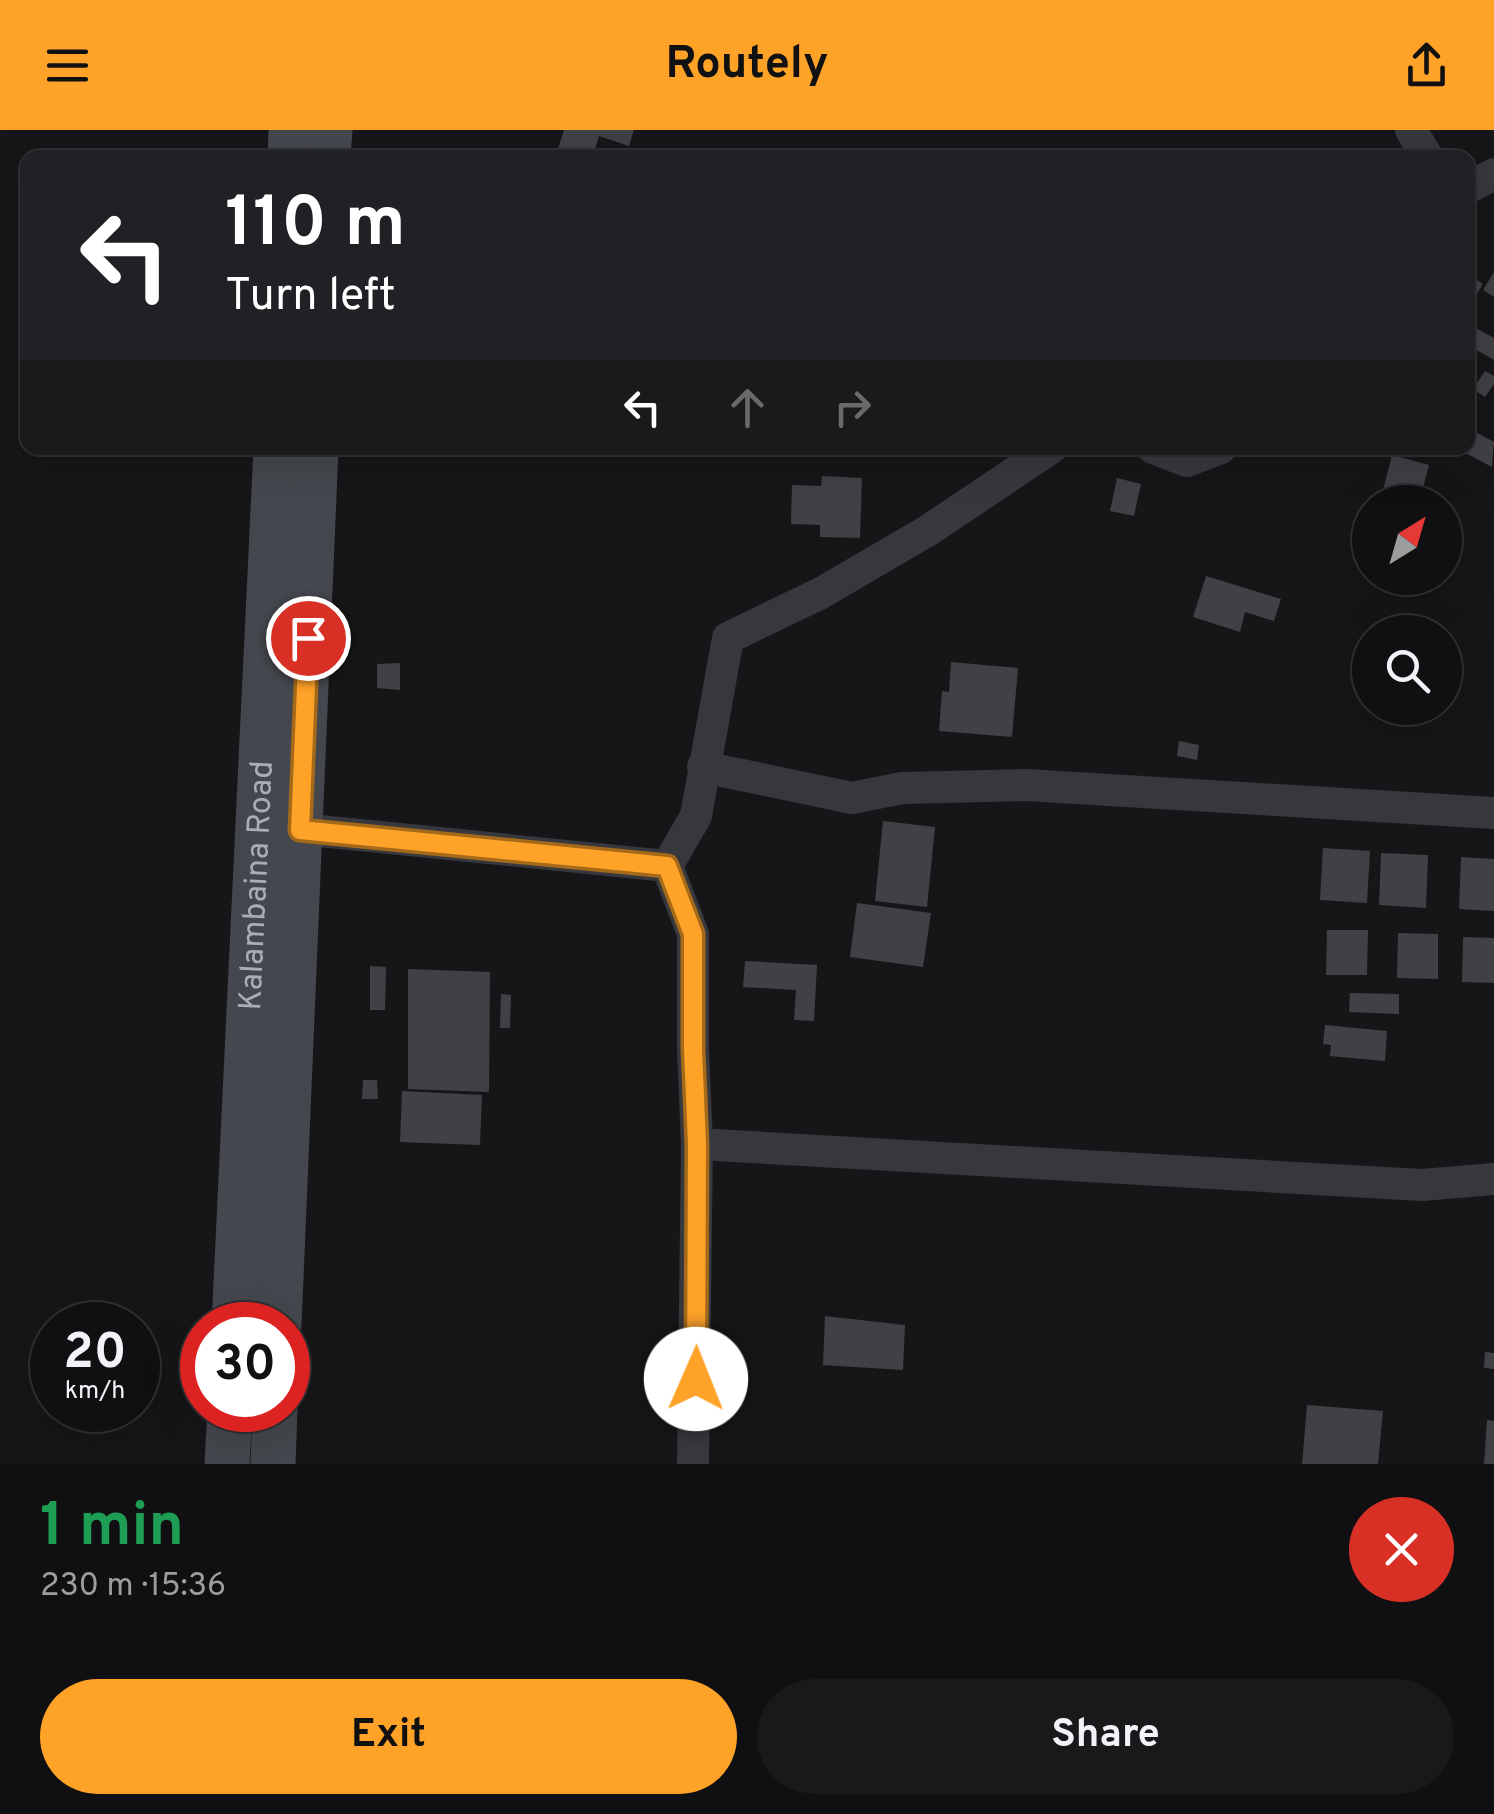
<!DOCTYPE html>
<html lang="en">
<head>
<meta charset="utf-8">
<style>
  body { margin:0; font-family:Overpass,sans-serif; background:#19191b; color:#f1f3f6; height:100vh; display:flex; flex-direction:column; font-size:38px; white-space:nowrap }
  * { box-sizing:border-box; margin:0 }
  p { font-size:32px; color:#9c9d9f }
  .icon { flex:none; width:55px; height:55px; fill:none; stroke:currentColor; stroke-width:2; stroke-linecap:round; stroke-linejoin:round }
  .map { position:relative; height:1334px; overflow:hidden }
  .side { display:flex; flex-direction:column; background:#101012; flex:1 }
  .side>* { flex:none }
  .banner { position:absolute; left:20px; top:20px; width:1455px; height:305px; border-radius:20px; box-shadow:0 10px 40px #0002,0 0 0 2px #303032; background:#202124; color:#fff; overflow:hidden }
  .needle { width:65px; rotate:37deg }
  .controls { position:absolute; left:1352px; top:355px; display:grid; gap:20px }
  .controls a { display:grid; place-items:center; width:110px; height:110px; border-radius:50%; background:#101012; box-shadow:0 10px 40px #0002,0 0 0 2px #303032; font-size:50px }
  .speed { position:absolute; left:30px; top:1172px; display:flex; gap:20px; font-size:50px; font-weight:700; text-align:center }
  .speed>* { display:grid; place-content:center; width:130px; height:130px; border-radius:50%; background:#101012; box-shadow:0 10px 40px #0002,0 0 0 2px #303032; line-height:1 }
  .speed small { font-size:25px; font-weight:400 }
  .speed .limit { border:15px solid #d22; background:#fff; color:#111 }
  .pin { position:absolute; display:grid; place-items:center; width:85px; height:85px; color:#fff; margin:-42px; border:5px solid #fff; border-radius:50%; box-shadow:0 2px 10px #0007 }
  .me { position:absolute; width:110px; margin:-55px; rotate:1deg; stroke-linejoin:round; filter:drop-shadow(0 0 8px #0008) }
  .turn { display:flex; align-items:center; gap:35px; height:210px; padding:0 40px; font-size:45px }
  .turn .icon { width:130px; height:130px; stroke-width:2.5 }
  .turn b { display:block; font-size:70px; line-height:85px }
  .lanes { display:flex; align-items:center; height:95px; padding:0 40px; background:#0003; justify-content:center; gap:50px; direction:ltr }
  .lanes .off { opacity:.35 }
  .round { display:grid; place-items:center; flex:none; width:105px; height:105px; border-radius:52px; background:#19191b }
  .headline { display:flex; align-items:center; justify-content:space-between; height:170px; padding:0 40px }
  h1 { font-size:60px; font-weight:700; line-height:75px; color:#1e9e55 }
  .cta { display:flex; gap:20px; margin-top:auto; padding:20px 40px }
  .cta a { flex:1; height:115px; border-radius:60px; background:#fea228; color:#111; font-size:40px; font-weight:700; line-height:115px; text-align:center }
  .cta a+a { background:#19191b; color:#f1f3f6 }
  header { display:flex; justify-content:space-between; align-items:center; height:130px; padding:0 40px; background:#fea228; color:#111; font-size:45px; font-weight:700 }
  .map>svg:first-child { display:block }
  .building { fill:#404145 }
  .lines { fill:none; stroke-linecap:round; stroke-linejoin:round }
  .minor { stroke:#36383d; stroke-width:32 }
  .secondary { stroke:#44474d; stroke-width:45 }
  .route-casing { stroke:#a5691a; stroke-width:25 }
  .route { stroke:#fea228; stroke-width:18 }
  .labels { text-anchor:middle; stroke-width:10; stroke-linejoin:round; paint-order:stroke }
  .street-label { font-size:32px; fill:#a7aeb9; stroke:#111113 }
</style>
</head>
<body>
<header><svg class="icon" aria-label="menu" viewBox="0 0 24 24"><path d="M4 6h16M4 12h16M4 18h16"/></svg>Routely<svg class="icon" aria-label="share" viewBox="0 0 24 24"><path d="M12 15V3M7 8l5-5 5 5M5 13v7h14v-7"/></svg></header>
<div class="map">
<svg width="1494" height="1334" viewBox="0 0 1494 1334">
  <rect width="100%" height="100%" fill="#161618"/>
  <path class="building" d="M564,0h70l-5,16 -30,-10 -7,22h-37z
    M1494,142v25l-11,-7z
    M1468,144l15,10 -10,16 -5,-4z
    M1474,197l20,11v22l-26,-15v-8z
    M1485,241l9,5v8l-9,13 -12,-8z
    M1470,299l24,13 -2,25 -36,-19h12z
    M1392,325l37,10 -10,37h-39z
    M822,346l40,2 -2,60 -40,-1v-12l-29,-1 1,-39 29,1z
    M1117,348l24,6 -7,32 -24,-5z
    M1206,446l75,23 -7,22 -29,-9 -5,20 -47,-15z
    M951,532l67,6 -6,69 -73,-6 3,-40 7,1z
    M400,533v27l-23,-2v-24z
    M1179,611l20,4 -2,15 -20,-4z
    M883,691l52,6 -8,80 -52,-6z
    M1323,718l47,3 -3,52 -47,-3z
    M1381,723l47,2 -2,53 -47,-3z
    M1461,727l33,2v52l-35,-2z
    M857,773l74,10 -8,54 -73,-10z
    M1327,800h41l-1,45h-41z
    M1398,803l40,1v45l-41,-1z
    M1463,807l31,1v45l-32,-1z
    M745,831l72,4 -3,56 -20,-1 2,-30 -53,-3z
    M370,836l16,1 -1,43h-15z
    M408,839l82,3 -1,120 -81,-3z
    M1350,863l49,1v20l-50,-2z
    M501,864l10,1 -1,33h-10z
    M1325,895l62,6 -2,30 -55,-5 1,-11 -8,-1z
    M363,950h14l1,19h-16z
    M402,961l80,4 -2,50 -80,-3z
    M825,1186l80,9 -2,45 -80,-5z
    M1485,1222l9,1v16l-10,-1z
    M1307,1275l76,6 -5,53h-76z
    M1487,1290l7,1v43h-10z"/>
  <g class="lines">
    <path class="minor" d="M1411,0l17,28
      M1468,58l26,-14
      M1153,318l34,13 34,-13
      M703,637l149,31 50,-10 124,-3 468,28
      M300,699l367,37 29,-50 32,-178 93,-45 108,-63 122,-82
      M667,736l26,68v115l4,95
      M693,1334l4,-320 725,41 72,-6"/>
    <g class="secondary">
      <path d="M290,28l1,-28"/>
      <path d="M328,28l2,-28"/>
      <path id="s1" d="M234,1195l42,-877"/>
      <path d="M279,1195l37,-877"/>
      <path d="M227,1334l3,-54"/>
      <path d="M273,1334l2,-54"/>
    </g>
  </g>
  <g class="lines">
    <g class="route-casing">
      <path id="route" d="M308,508l-8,192 367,36 26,68v115l4,95 -1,235"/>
    </g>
    <use href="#route" class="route"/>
  </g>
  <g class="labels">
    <g class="street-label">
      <text dy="11" stroke="none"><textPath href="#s1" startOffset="440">Kalambaina Road</textPath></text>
    </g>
  </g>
</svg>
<div class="controls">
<a><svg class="needle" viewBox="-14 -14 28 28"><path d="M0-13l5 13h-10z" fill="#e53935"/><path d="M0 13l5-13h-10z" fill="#9c9d9f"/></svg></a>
<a><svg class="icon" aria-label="search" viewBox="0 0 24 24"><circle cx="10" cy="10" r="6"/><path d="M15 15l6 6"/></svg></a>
</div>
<div class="speed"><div>20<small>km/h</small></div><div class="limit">30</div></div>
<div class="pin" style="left:308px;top:508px;background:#d93025"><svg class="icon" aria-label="arrive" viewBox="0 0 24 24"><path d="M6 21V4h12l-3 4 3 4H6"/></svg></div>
<svg class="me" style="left:696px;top:1249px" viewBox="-20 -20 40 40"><circle r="19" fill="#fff"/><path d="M0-13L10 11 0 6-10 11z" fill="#fea228"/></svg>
<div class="banner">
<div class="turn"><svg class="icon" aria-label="left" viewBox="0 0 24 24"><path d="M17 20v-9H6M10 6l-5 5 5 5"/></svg><div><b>110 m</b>Turn left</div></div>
<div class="lanes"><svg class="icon" aria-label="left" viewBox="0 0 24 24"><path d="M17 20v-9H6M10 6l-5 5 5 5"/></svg><svg class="icon off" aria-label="ahead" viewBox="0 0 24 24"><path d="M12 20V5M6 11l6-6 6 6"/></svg><svg class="icon off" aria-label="right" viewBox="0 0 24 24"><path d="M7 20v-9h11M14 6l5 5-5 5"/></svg></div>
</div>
</div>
<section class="side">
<div class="headline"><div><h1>1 min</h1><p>230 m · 15:36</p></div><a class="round" style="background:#d93025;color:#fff"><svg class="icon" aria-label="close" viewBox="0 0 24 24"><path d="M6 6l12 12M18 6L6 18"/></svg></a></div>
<div class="cta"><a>Exit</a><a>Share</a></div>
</section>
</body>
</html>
